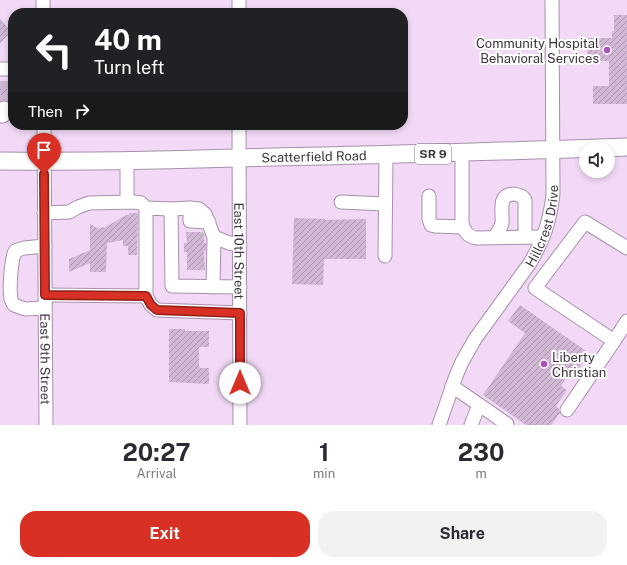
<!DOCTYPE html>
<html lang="en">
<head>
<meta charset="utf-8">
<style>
  body { margin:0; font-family:"Public Sans",sans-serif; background:#f2f2f3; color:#2b2b33; height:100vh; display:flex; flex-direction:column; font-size:15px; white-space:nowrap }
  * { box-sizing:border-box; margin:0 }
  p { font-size:13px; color:#7c7c81 }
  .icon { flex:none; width:22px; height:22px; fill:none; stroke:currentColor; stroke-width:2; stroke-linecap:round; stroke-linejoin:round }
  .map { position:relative; height:425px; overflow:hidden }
  .sheet { display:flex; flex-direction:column; background:#fff; flex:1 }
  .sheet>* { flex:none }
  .banner { position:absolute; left:8px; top:8px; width:400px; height:122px; border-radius:16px; box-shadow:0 2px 6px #0003; background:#202124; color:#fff; overflow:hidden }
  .buttons { position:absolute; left:579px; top:142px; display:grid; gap:8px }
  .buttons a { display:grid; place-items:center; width:36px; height:36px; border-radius:50%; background:#fff; box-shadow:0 2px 6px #0003; font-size:20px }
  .pin { position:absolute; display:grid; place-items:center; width:34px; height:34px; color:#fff; margin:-41px -17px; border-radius:50% 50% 50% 0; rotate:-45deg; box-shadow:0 0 4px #0007 }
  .pin .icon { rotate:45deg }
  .me { position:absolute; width:44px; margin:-22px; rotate:0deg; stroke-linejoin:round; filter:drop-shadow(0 0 3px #0008) }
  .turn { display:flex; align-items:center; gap:14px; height:84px; padding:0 20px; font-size:18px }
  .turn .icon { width:52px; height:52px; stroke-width:2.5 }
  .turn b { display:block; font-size:28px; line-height:34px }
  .then { display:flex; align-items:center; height:38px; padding:0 20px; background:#0003; gap:8px; font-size:15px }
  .eta { display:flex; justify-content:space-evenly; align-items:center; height:68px; text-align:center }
  .eta b { font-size:24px; font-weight:700; line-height:28px }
  .action { display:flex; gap:8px; margin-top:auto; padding:8px 20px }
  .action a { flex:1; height:46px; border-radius:16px; background:#d93025; color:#fff; font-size:16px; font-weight:700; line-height:46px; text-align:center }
  .action a+a { background:#f2f2f3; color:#2b2b33 }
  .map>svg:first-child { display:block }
  .building { fill:url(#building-hatch) }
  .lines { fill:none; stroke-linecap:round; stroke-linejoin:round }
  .minor-tunnel { stroke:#ceb9d2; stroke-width:13; stroke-dasharray:13 6; stroke-linecap:butt }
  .minor-casing { stroke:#a790ab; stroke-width:15 }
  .major-casing { stroke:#a790ab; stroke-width:19 }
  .minor { stroke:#fff; stroke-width:13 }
  .major { stroke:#fff; stroke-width:17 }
  .route-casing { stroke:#8d1f18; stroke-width:10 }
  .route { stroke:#d93025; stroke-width:7 }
  .poi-dot { fill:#ac52bd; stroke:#fff; stroke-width:1.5 }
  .labels { text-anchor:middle; stroke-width:4; stroke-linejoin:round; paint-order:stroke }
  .shield { fill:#fff; stroke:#777078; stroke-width:1 }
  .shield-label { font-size:12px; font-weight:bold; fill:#3d333e }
  .poi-label { font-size:13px; fill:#3d333e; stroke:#fff; text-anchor:end }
  .street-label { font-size:13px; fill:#3d333e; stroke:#fff }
</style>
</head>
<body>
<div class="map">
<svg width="627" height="425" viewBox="0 0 627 425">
  <defs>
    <pattern id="building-hatch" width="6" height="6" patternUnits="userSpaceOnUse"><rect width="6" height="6" fill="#d1b9d6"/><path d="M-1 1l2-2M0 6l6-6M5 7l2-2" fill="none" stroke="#ab97af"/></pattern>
  </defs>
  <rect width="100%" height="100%" fill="#f2daf7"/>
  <path class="building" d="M614,15h13v89h-34v-18h16v-25h-22v-23h25v-7h2z
    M0,19l12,13 -12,11z
    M0,81h13v26h-1l-1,-2 -3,-4 -3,-1 -5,1z
    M129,213h9l-1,42h-9v-9h-5v-6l-16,3 -1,29h-16v-9l-21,9v-13l21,-9v-26l9,5 4,-2 1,1 22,-13h3z
    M294,218l31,1v1l41,-1v40h-42l-1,26 -31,-1z
    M186,232h17l1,2v9h2v7l-2,1 1,19h-18v-18h-3v-9h3z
    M520,305l66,46 -5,6 4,3 -6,9 -4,-3 -14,20 6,4 -11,16 3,3 1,4 -9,12h-25l-43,-30 42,-62 -17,-12z
    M169,329h16v2h24v16h-10v18l1,3h9v16l-40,-2z"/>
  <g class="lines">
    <path class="minor-tunnel" d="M4,108v-27"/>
    <g class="minor-casing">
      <g id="minor">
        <path d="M43,0v13"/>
        <path d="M239,13v-13"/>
        <path d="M0,69h13"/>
        <path d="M0,116h3l1,-8"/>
        <path id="s1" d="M44,125l2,300"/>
        <path id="s2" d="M239,125l1,300"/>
        <path d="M462,153v70c2,8 5,13 14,15l67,-1"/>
        <path d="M127,160v42"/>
        <path d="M429,196v23l2,6 4,1 28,1"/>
        <path d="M341,202l44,2"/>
        <path d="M190,208l-19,1 1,77 68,1"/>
        <path d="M171,209l-25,-1v88l5,9 6,5 83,3"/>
        <path d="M44,213l25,-1 9,-5 11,-4 45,-1 7,1 5,5"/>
        <path d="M209,222l-19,-1v-13l9,1 6,5 9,23 -1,50"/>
        <path d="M214,237l15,6 11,2"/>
        <path d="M495,237c2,-4 6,-9 7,-14 1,-11 -5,-29 12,-29 5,1 9,2 11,6v37"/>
        <path d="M45,246l-21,2 -9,3c-4,10 -6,38 -4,48 1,3 2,4 3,6l11,4 20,-1"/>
        <path d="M627,248l-42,-26 -50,66 79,53 13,-20"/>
        <path d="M385,256l1,-101"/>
        <path d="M45,295l101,1"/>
        <path d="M452,386l55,38v1"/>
        <path d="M567,410l47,-69"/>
        <path id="s3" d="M439,425l17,-49 6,-14 13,-23 55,-76c14,-24 20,-42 23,-69l-1,-194"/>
        <path d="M471,425l8,-20"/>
      </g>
    </g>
    <g class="major-casing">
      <g id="major">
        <path id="s4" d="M0,161c91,1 183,-1 274,-4 118,-2 235,-6 353,-10"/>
      </g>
    </g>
    <use href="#minor" class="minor"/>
    <use href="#major" class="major"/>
  </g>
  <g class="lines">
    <g class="route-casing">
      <path id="route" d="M44,174l1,121 101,1 5,9 6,5 83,3v70"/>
    </g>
    <use href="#route" class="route"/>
  </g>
  <g class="poi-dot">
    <circle cx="607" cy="50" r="4"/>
    <circle cx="544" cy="364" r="4"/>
  </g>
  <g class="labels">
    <rect class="shield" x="415" y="144" width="36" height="20" rx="3"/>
    <g class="shield-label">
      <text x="433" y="158">SR 9</text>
    </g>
    <g class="poi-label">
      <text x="599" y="48">Community Hospital<tspan x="599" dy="15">Behavioral Services</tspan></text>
      <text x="552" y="362" text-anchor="start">Liberty<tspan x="552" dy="15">Christian</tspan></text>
    </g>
    <g class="street-label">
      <text dy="5" stroke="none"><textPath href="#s4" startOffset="314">Scatterfield Road</textPath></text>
      <text dy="5" stroke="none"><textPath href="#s3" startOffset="227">Hillcrest Drive</textPath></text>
      <text dy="5" stroke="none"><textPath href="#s2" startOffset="126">East 10th Street</textPath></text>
      <text dy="5" stroke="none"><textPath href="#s1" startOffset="234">East 9th Street</textPath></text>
    </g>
  </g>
</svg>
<div class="buttons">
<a><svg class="icon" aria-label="sound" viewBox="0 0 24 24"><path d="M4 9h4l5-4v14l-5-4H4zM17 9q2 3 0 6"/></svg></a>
</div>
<div class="pin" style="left:44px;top:174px;background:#d93025"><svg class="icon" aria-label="arrive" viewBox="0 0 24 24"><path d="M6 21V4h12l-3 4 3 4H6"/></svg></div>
<svg class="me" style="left:240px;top:383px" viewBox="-20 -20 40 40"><circle r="19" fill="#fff"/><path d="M0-13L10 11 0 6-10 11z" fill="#d93025"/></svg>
<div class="banner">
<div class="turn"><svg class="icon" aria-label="left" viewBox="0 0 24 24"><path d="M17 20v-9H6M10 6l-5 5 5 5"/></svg><div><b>40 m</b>Turn left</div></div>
<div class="then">Then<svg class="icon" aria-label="right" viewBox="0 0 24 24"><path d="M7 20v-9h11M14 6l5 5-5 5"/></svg></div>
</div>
</div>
<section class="sheet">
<div class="eta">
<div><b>20:27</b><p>Arrival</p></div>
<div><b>1</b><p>min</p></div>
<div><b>230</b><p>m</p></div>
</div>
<div class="action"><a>Exit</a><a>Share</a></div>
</section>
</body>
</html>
